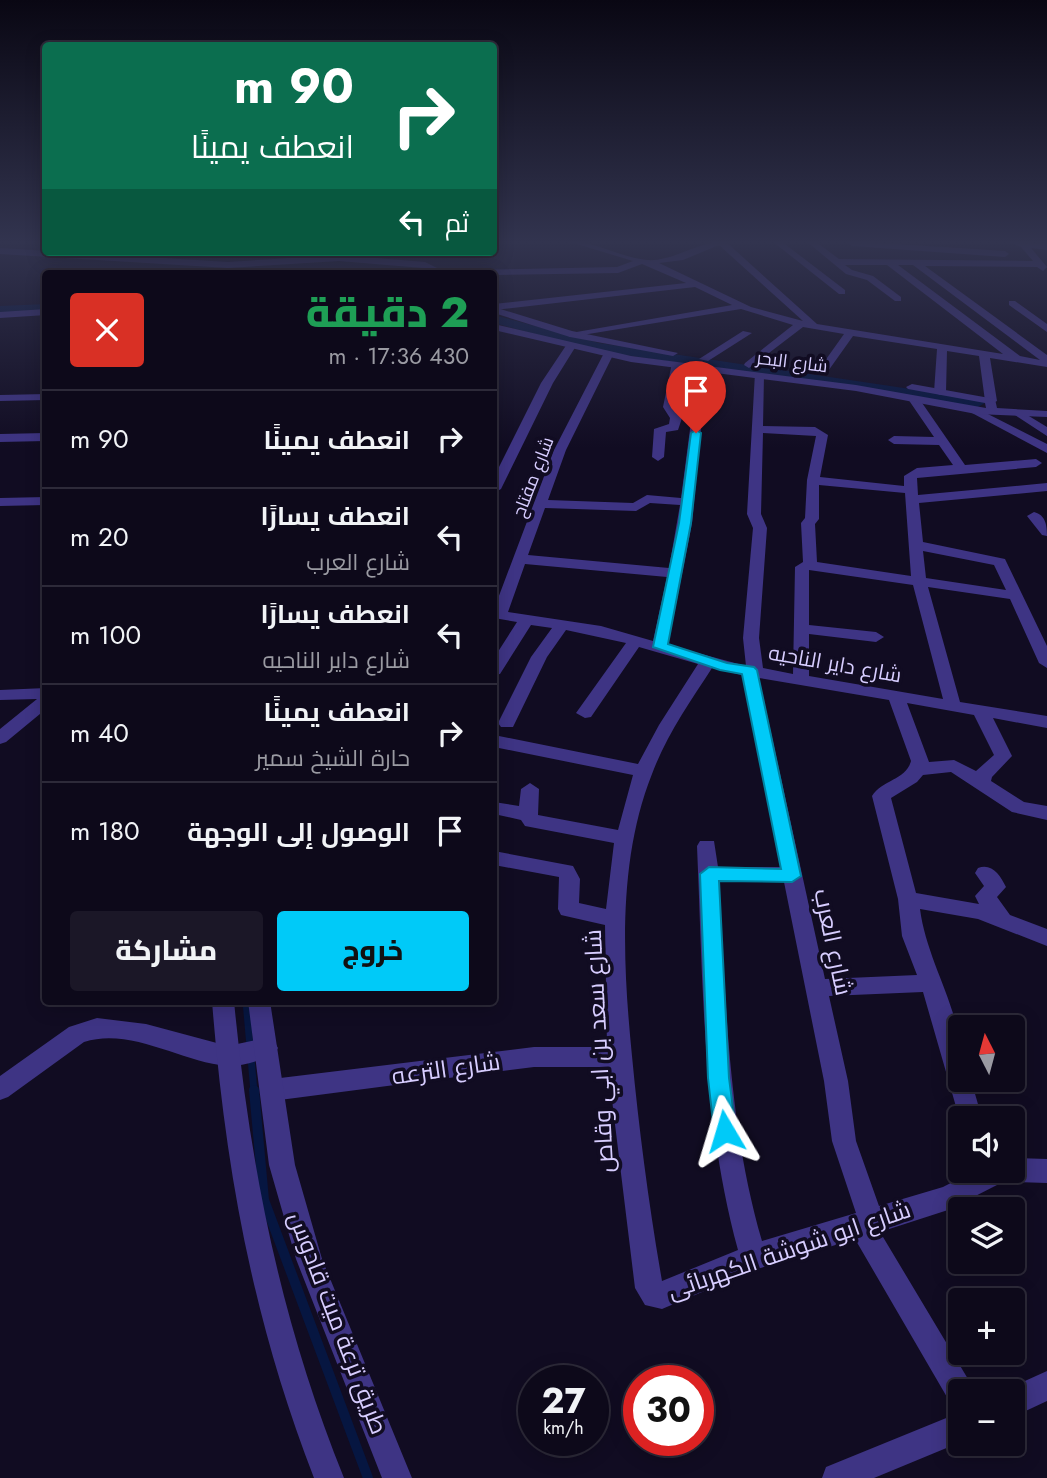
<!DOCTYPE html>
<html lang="ar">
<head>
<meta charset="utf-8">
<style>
  body { margin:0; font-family:Jost,Cairo,sans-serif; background:#1b1727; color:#f1f3f6; direction:rtl; height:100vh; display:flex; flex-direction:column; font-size:26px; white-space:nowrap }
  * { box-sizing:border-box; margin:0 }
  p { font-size:23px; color:#9a9aa2 }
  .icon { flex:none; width:38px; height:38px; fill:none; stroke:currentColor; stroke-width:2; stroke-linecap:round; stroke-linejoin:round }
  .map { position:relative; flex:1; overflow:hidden; direction:ltr }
  .panel { position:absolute; left:42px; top:270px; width:455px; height:735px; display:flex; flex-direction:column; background:#0d091a; border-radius:7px; box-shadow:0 4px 18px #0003,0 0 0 2px #2d2a39; direction:rtl }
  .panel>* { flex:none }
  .guide { position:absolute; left:42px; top:42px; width:455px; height:214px; border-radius:7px; box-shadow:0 4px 18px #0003,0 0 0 2px #2d2a39; direction:rtl; background:#0b6e4f; color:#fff; overflow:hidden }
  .needle { width:46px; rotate:354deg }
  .controls { position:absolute; left:948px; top:1015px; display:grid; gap:14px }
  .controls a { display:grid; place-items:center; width:77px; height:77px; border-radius:7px; background:#0d091a; box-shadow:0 4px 18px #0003,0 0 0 2px #2d2a39; font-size:35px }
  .speed { position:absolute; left:518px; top:1365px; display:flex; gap:14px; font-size:35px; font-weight:700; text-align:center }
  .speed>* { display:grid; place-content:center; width:91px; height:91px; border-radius:50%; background:#0d091a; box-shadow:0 4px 18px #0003,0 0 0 2px #2d2a39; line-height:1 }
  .speed small { font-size:18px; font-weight:400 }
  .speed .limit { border:10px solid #d22; background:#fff; color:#111 }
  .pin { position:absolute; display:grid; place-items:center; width:60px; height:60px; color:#fff; margin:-72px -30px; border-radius:50% 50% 50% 0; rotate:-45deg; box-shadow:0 0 7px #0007 }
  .pin .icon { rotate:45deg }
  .me { position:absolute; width:77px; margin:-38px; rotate:353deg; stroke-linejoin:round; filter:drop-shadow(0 0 5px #0008) }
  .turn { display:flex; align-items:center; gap:24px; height:147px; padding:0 28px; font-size:32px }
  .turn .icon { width:91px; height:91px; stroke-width:2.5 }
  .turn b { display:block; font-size:49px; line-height:60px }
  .then { display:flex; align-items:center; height:66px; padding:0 28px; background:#0003; gap:14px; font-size:26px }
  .round { display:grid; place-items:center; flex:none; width:74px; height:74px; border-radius:7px; background:#1b1727 }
  .head { display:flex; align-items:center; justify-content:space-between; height:119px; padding:0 28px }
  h1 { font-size:42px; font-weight:800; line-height:52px; color:#1e9e55 }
  .primary-button { display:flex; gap:14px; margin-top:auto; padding:14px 28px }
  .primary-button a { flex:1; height:80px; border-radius:7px; background:#00caf8; color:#111; font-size:28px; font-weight:800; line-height:80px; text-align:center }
  .primary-button a+a { background:#1b1727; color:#f1f3f6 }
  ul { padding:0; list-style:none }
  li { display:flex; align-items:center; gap:21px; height:98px; padding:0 28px; border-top:2px solid #2d2a39 }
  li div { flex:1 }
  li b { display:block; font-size:26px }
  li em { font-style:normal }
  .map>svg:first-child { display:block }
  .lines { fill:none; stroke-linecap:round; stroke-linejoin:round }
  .stream-far1 { stroke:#061641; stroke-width:7 }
  .stream { stroke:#061641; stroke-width:10 }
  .canal { fill:#061641; fill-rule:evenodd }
  .minor { fill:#3e3484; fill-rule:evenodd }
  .tertiary { fill:#3e3484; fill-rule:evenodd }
  .route { fill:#00caf8; stroke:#0083a1; stroke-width:2 }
  .labels { text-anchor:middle; stroke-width:7; stroke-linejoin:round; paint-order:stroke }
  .far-street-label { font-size:18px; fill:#d7cdff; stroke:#110c22 }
  .street-label { font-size:21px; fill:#d7cdff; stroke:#110c22 }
  .near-street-label { font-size:24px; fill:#d7cdff; stroke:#110c22 }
</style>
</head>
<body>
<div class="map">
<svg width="1047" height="1478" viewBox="0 0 1047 1478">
  <rect width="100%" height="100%" fill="#110c22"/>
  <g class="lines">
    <path class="stream-far1" d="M246,1001l8,91"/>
    <path class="stream" d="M254,1090l10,110 104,278"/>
    <path class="canal" d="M46,304v7l-46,3v-8z
      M494,315l105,28 379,56 7,4 -7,4 -380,-56 -104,-28z"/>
    <path class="minor" d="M567,241c28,0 52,16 80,19 26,2 51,-19 78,-19l92,83 186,30 -116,-89h-42l7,5 21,6 28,21v4h-6l-28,-21 -21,-6 -40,-33h9l24,18 194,2 -12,-14 -15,-6 41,3v6l-16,-2 16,19 -4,4 -6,-4 -112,-1 122,89v12l-57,-9 7,43 -6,3 -6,-3 -6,-45 -32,-5 -1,41 -6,3 -6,-3 3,-43 -84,-13 -27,38 -4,1 -5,-3 27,-38 -41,-7 -54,41 -5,-3 1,-2 48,-38 -52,-16 -171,28 -5,-3 167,-29 -37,-18 -201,23v-6l192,-21 -44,-19 -24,9 -124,2v-2h-32l5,-3 150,-3 16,-6zM719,245l84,76 -52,-14 -92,-44 24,-3zM898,265h15l127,95 -20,-4z
      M772,241h9l64,49v4h-6z
      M850,241l155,10 4,3 -4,3 -153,-11 -4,-3z
      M0,248l228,14 111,-7 86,7 22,11h-12l-12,-5 -84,-7 -111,7 -228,-14z
      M1009,301h6l32,23v8l-38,-27z
      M743,331l9,2 -44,28 -9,-2z
      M567,344l9,2 -23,37 -52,106 -7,4v-16l47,-94z
      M608,352l5,3 -47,95 -18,50 85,3 14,-8 34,3 17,-130 9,-2 -15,157 -24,122 78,21 -3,-28 10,-110 -6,-14 8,-141 9,2 -1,51 52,1 13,8 -8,42 84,9v-10l13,-8 36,-3 -14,-20 -45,-1 -6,-4 6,-4 40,1 -26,-38 6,-3 4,1 47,68 71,-6 6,4 -6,4 -119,11 1,17 129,-12v8l-128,12 4,39 82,17 42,87v22l-8,-5 -29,-64 -82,-12 32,115 87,14v12l-54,-10 19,38 -20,21 -1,4 33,21 23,4v14l-35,-8 -61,-40 -28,3 -6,7 -26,16 25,95 63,11 -4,-8 9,-10 -9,-13 3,-5c14,-5 22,7 28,19l-9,10 13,18 37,14v17l-69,-27 -58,-10c6,47 34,90 41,137 1,11 0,23 0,34h10l11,38h-21v6l-38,-132 -94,4 19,85 8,60 23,65 64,-19 31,-16h39v-13l34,1v24l-35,-1 -15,3 -49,25 -68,22 91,152 3,7h-13v18l-10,-5 -96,-165 -101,31 -92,39 -17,-4 -10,-17 -27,-221h-74l-262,34 -8,-3 -4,-8 4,-8 8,-3 262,-32h73l-2,-122 -44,-10 -3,-6 1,-32 -65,-12v-14l79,15 7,13 -1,24 27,6 8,-66 -89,-17 -4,-6 -27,-6v-12l25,4 2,-17 9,-6 9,6 -1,26 80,15 15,-55 -139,-28v-12l144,29 21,-39 39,-61 -59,-17 -48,70 -6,1 -9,-5 50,-70 -60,-13 -19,27 -34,70h-12l-3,-4 33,-66 21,-29 -21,-3 -31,49 -6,1v-17l23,-36 -23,-4v-9l60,-159 49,-95zM763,433l53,3 -9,44 -2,38 -4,5 2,39 -8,5 -2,107 -30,-6 -4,-30 8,-110 -6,-14zM819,485l86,8 6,83 -94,-14 -2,-38 4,-5zM650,503l30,2 -11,63 -141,-13 17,-47 91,3zM923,551l71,14 12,25 -80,-12zM525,564l142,13 -14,64 -52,-15 -93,-14zM809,570l104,15 30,114 -134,-23v-42l67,8 8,-5 -8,-5 -67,-7zM712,668l30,7 39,192h-63l-4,-26h-14l-3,5c6,136 5,272 41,404l-76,31c-13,-75 -23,-151 -30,-225 -9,-91 -15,-194 20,-282 14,-38 38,-72 60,-106zM759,678l130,22 22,61c-5,19 -29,19 -39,35l26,103 4,37 15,39 -92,4zM907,703l67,12 20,40 -18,16 -22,-11 -25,2zM719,882h65l40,199 8,60 24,72 -94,28c-34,-117 -36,-238 -43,-359z
      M672,363l9,2 -6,42 7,11 -4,12 -12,2 -2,25 -6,4 -6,-4 2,-28 15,-5 1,-6 -7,-11z
      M46,394v6l-46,1v-6z
      M976,408l71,36v9l-75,-40 -2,-2z
      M1019,410l28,17v9l-32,-21 -2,-2z
      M46,433v8l-46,1v-8z
      M46,497v8l-46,1v-8z
      M1034,512c12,3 13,14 13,24l-5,-1 -15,-19z
      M46,688v21l-40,33 -6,2v-15l37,-30 -37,1v-10z
      M97,1018l49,6 82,22 38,-8 8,3 4,7 -4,7c-13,5 -34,12 -47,11 -46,-4 -96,-39 -143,-24l-76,55 -8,3v-24l69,-49z
      M1047,1371v30l-34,16v-26h-10z
      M961,1412v30l-87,36h-52l4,-11z"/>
    <path class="tertiary" d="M494,307l78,24 106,22 -5,3 -103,-19 -76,-24z
      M46,309v6l-46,3v-6z
      M494,324l137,32 225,29 130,23 -1,-5 -77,-14 -2,-2 6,-3 83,15 2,9 50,3v6l-71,-3 -120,-23 -225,-29 -137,-32z
      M212,1001h22c16,167 47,321 110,477h-30c-61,-157 -89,-310 -102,-477z
      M248,1001h22l25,164 27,94 90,219h-30l-86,-219 -27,-94z"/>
  </g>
  <linearGradient id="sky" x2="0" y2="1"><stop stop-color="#090713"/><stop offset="0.54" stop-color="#32344f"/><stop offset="1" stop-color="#32344f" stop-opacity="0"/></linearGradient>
  <rect width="1047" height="448" fill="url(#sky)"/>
  <path class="route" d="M696,430l5,3 -10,90 -23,121 59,19 27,4 3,3 44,206 -9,6 -73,-1 10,197 7,53 -3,7 -8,3 -8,-3 -3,-7 -6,-53 -8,-204 9,-7 72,2 -39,-195 -22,-4 -67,-23 26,-124 12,-90z"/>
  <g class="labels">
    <g class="far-street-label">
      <text transform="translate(792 362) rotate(7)" y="6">شارع البحر</text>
      <text transform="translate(533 477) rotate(-69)" y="6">شارع مفتاح</text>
    </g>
    <g class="street-label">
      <text transform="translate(835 664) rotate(10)" y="7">شارع داير الناحيه</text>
    </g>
    <g class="near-street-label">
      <text transform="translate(833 942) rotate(78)" y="8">شارع العرب</text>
      <text transform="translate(599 1051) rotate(-93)" y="8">شارع سعد بن ابي وقاص</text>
      <text transform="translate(446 1069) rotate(-8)" y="8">شارع الترعه</text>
      <text transform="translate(789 1250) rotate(-19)" y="8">شارع ابو شوشة الكهربائى</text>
      <text transform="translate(338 1323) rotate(69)" y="8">طريق ترعة ميت قادوس</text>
    </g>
  </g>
</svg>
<div class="controls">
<a><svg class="needle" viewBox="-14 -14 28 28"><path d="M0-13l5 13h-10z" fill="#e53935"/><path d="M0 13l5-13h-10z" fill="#9a9aa2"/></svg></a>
<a><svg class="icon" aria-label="sound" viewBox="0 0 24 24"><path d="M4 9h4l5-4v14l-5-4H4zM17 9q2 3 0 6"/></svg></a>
<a><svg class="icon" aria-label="layers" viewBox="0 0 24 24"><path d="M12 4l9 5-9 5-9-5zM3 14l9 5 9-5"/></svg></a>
<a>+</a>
<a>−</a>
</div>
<div class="speed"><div>27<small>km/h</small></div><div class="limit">30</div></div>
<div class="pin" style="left:696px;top:433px;background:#d93025"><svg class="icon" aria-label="arrive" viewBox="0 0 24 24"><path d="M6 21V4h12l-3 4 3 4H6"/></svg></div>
<svg class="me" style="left:725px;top:1131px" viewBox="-20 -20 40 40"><path d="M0-17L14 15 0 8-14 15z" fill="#00caf8" stroke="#fff" stroke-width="4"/></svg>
<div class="guide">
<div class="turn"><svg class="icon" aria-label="right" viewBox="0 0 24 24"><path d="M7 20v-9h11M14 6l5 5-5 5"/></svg><div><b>90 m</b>انعطف يمينًا</div></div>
<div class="then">ثم<svg class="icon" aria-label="left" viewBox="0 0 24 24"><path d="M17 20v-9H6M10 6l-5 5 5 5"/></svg></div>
</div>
<section class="panel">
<div class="head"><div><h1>2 دقيقة</h1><p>430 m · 17:36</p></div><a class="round" style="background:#d93025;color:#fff"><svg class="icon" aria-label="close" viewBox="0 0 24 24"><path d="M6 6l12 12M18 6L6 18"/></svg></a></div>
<ul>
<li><svg class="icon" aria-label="right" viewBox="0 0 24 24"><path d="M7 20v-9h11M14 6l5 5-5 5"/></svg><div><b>انعطف يمينًا</b></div><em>90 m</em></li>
<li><svg class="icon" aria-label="left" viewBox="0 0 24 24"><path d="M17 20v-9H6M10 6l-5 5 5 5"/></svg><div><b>انعطف يسارًا</b><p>شارع العرب</p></div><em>20 m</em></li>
<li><svg class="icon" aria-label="left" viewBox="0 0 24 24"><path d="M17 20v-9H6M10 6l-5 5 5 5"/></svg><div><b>انعطف يسارًا</b><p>شارع داير الناحيه</p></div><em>100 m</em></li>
<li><svg class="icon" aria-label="right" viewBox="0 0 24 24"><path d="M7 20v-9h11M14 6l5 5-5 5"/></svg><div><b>انعطف يمينًا</b><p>حارة الشيخ سمير</p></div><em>40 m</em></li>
<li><svg class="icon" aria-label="arrive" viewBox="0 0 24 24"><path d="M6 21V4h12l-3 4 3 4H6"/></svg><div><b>الوصول إلى الوجهة</b></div><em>180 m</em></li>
</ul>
<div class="primary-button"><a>خروج</a><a>مشاركة</a></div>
</section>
</div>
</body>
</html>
